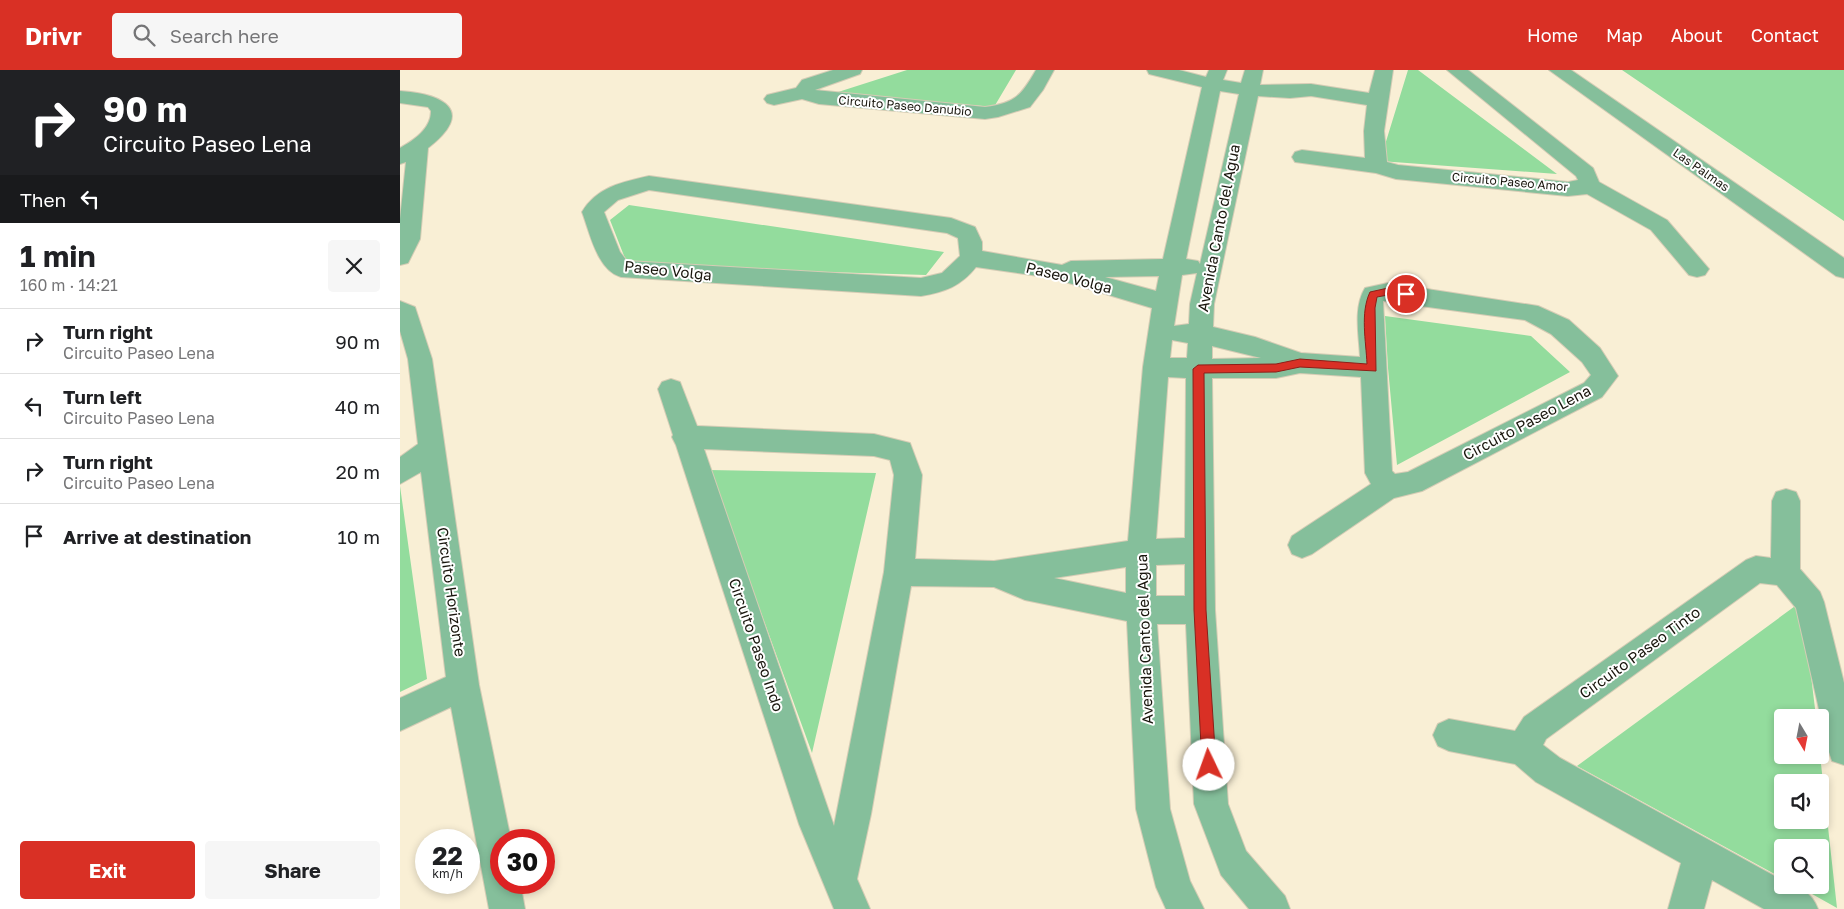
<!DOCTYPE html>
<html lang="en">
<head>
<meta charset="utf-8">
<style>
  body { margin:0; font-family:"Golos Text",sans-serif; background:#f6f6f6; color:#202124; height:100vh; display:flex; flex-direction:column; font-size:19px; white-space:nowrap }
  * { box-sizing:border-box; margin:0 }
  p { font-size:16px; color:#757577 }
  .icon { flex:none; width:28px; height:28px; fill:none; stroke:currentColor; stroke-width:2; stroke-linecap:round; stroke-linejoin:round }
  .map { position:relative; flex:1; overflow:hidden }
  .side { display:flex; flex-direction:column; background:#fff; width:400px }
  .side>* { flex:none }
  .top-card { background:#202124; color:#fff; overflow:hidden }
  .needle { width:32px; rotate:170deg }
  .buttons { position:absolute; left:1374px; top:639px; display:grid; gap:10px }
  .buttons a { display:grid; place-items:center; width:55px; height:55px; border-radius:5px; background:#fff; box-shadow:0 2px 8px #0003; font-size:25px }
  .speed { position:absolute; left:15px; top:759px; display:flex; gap:10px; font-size:25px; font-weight:700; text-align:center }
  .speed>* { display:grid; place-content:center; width:65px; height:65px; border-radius:50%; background:#fff; box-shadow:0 2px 8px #0003; line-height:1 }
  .speed small { font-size:12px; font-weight:400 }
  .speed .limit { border:8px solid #d22; background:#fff; color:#111 }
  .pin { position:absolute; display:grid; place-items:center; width:42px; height:42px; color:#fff; margin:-21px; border:2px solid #fff; border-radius:50%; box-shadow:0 1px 5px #0007 }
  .me { position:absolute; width:55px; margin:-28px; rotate:357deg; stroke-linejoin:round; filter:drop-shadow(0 0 4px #0008) }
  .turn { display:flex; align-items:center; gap:18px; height:105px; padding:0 20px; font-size:22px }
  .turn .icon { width:65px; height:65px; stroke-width:2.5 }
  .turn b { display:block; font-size:35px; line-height:42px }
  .then { display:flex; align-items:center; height:48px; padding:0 20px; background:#0003; gap:10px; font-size:19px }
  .round { display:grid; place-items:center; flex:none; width:52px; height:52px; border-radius:5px; background:#f6f6f6 }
  .summary { display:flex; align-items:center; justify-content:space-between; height:85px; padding:0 20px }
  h1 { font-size:30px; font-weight:700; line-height:38px }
  .primary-button { display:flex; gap:10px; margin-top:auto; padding:10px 20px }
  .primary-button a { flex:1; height:58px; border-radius:5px; background:#d93025; color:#fff; font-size:20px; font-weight:700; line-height:58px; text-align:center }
  .primary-button a+a { background:#f6f6f6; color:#202124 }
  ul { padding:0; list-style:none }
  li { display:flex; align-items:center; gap:15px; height:65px; padding:0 20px; border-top:1px solid #e0e0e0 }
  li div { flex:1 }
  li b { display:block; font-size:19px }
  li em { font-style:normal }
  header { display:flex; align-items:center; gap:30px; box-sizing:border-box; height:70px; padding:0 25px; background:#d93025; color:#fff }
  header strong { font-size:24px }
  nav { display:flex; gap:28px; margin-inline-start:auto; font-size:18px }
  .search { width:350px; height:45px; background:#f6f6f6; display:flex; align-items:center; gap:12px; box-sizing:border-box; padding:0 18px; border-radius:5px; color:#757577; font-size:19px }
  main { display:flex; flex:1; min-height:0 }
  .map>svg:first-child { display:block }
  .green { fill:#93dc9d; fill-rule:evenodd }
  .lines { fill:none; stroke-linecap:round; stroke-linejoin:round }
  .street-casing { stroke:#d5ccb5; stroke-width:2 }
  .street { fill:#85bf9b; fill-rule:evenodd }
  .route { fill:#d93025; stroke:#8d1f18 }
  .labels { text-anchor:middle; stroke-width:4; stroke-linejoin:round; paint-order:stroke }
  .far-street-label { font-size:12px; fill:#18150c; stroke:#fff }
  .street-label { font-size:15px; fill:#18150c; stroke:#fff }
</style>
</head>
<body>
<header>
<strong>Drivr</strong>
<div class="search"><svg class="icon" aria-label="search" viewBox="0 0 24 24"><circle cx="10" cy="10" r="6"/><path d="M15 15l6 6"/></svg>Search here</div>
<nav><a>Home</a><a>Map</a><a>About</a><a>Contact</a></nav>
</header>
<main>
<section class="side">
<div class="top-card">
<div class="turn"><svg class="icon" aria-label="right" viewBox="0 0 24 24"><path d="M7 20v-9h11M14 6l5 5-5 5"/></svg><div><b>90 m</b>Circuito Paseo Lena</div></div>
<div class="then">Then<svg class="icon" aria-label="left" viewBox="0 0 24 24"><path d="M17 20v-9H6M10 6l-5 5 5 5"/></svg></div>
</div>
<div class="summary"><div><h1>1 min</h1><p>160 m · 14:21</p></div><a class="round"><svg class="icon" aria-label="close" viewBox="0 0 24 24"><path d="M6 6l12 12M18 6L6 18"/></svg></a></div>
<ul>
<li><svg class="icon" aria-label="right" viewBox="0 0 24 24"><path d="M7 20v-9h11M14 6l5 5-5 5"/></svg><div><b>Turn right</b><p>Circuito Paseo Lena</p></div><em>90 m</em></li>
<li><svg class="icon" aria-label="left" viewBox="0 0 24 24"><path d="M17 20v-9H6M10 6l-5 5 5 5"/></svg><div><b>Turn left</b><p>Circuito Paseo Lena</p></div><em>40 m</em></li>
<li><svg class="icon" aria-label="right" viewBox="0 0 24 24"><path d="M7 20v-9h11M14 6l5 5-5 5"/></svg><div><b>Turn right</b><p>Circuito Paseo Lena</p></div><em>20 m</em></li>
<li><svg class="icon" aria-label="arrive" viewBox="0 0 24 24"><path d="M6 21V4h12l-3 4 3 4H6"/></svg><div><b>Arrive at destination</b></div><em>10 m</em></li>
</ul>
<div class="primary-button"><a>Exit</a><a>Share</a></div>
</section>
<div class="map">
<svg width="1444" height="839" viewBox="0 0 1444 839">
  <rect width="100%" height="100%" fill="#f9efd5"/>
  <path class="green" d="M507,0h109l-22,37 -159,-14z
    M1008,0h10l139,104 -177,-13z
    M1222,0h222v151z
    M229,135l315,47 -18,23 -298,-9 -18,-46z
    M985,246l146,20 39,36 -173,93 -9,-97z
    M309,400l167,3 -64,280z
    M0,416l27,193 -27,13z
    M1402,531l14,116 -34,1v37h38l17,153 -41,-23h24v-37h-38v30l-205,-112zM1382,712h38v38h-38z"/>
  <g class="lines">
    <g class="street-casing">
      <path id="street" d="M433,0h29l-2,4 -45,16 170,17c30,-4 36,-11 51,-37h18l-11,20 -13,17 -32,10 -13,2 -166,-15 -17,-5 -28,6 -7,-2 -3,-4 3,-4 29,-7 6,-8z
        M747,0h32l27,7 3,-7h18l-4,10 18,3 4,-13h18l-3,15 51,-1 58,9 6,-23h18l-9,61 3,31 11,3 170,17 10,-2 -2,-4 -129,-106h21l125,98 6,14 68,38 42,49 -4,6 -8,2 -8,-2 -38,-45 -64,-36 -19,2 -172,-17 -20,-6 -81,-11 -3,-5 3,-5 7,-2 63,8 -1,-27 3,-26 -56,-9 -21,2 -32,-2 -44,208 -1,23 42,10 46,16 59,4c-1,-22 -7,-49 5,-69l23,-5 150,23 31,14 31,28 18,28 -16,21 -180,94 -28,7 -82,56 -10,4 -10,-4 -4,-9 4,-9 79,-52 -6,-11 -4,-96 -61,-4 -24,5h-64l3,232 13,194 18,47 39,45 5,13h-41l-28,-34 -27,-71 -8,-180h-29l13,185 20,72 14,28h-38l-10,-22 -20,-78 -9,-188 -102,-21 -31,-13 -83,-1 -40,228 -14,65 13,30h-36l-35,-85 -123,-379 -4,-8 1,-2 -15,-46 4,-7 9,-3 9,3 17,44 177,8 36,9 12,32 -7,84 79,2 134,-20 15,-174 9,-59 -100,-30 -76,-11c-15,19 -31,25 -55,29l-300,-19c-24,-7 -31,-44 -39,-65 15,-25 40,-30 67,-36l302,42 24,9 7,15v9l80,14 9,-4 92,-2 39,-172 -53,-13zM820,21l19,3 -39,170 -2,-3 -12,-2zM249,120l298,43 11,5 2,18 -18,17 -21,5 -294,-17 -7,-9 -16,-40 14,-12zM797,203l-7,31 -1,20 -15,2 8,-51zM759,206l-3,15 -51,-14zM983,231l142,19 26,14 31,28 9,13 -7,8 -176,89 -13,2 -3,-3zM772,270l16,3 -1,15h-17zM812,276l49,12 -49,1zM768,307l18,1 -1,160 -29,1zM304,379l170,7 16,4 4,15 -10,97 -50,254zM785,494v32h-29v-31zM726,497v26l-72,-15z
        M1149,0h22l273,188v20l-8,-2z
        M0,21c44,3 76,20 28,57l-8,91 -12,24 -8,2v-46l6,-57 -6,2v-16c14,-8 31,-19 31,-37l-3,-4 -28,-4z
        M0,231l15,6 17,52 47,326 32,155h-10v42h19l5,27h-36l-38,-202 -51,24v-33l46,-21 -25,-205 -21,12v-27l18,-13 -10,-85 -8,-28z
        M1386,419l10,3 4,9v68l20,23 4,10 20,81v82l-12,-4 -4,-12 -32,-141 -19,-23 -17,-2 -214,156 -3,6 17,13 222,122v5c18,0 30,8 36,24h-54l-52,-29 -8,29h-36l13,-46 -145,-81 -21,-18 -66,-13 -11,-5 -5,-11 5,-11 11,-5 66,12 9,-14 222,-157 10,-4 15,2 1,-57 4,-9z"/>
    </g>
    <use href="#street" class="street"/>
  </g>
  <path class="route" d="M988,218l18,3 5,3 -5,4 -18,-3 -11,2 -2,11 1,63 -76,-4 -24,5 -72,1 2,237 10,155 -2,5 -5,2 -5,-2 -2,-5 -8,-155 -1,-241 5,-4 78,-1 24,-5 67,5c-1,-23 -7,-51 3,-72z"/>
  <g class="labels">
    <g class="far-street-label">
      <text transform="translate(505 36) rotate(5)" y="4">Circuito Paseo Danubio</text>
      <text transform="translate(1301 100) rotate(35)" y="4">Las Palmas</text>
      <text transform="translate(1110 112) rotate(5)" y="4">Circuito Paseo Amor</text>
    </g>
    <g class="street-label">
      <text transform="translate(819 158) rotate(-79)" y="5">Avenida Canto del Agua</text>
      <text transform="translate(268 201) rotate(6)" y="5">Paseo Volga</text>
      <text transform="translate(669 208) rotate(14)" y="5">Paseo Volga</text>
      <text transform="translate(1127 353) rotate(-28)" y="5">Circuito Paseo Lena</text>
      <text transform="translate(51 522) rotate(82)" y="5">Circuito Horizonte</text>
      <text transform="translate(745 569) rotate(-92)" y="5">Avenida Canto del Agua</text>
      <text transform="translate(356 575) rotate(71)" y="5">Circuito Paseo Indo</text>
      <text transform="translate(1240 583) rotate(-36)" y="5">Circuito Paseo Tinto</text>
    </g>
  </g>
</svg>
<div class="buttons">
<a><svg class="needle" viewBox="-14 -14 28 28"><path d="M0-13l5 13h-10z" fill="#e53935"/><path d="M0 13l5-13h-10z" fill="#757577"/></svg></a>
<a><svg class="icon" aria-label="sound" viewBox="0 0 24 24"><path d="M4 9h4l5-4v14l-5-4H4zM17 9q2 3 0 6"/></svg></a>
<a><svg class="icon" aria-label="search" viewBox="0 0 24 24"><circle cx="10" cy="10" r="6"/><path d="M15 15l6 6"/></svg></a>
</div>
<div class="speed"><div>22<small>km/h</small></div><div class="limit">30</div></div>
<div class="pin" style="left:1006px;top:224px;background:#d93025"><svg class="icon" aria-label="arrive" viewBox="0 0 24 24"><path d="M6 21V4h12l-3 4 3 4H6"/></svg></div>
<svg class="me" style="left:809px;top:695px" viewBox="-20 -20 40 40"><circle r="19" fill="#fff"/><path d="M0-13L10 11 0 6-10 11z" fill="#d93025"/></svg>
</div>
</main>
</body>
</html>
